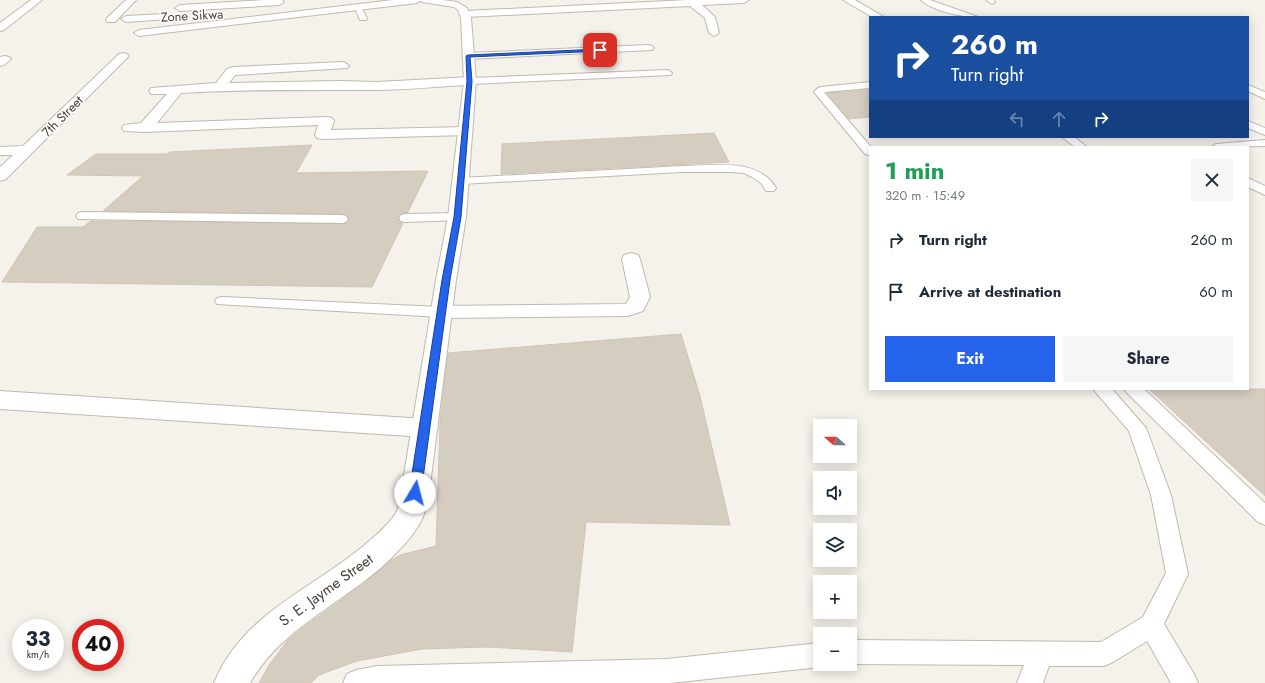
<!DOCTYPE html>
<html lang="en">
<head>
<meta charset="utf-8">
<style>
  body { margin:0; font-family:Jost,sans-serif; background:#f6f6f7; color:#1f2937; height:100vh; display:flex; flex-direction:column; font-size:15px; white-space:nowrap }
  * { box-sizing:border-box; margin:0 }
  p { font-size:13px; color:#747a83 }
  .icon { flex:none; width:22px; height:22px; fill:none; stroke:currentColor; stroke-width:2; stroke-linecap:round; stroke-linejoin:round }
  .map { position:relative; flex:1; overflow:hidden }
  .panel { position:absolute; left:869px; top:146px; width:380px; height:244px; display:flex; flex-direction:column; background:#fff; border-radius:0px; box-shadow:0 2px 10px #0003 }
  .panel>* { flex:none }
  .banner { position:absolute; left:869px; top:16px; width:380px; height:122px; border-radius:0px; box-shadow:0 2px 10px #0003; background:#1a4fa0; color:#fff; overflow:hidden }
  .needle { width:26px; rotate:291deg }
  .fabs { position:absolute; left:813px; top:419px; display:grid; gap:8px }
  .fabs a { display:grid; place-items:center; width:44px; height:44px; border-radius:0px; background:#fff; box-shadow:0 2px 10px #0003; font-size:20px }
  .speed { position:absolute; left:12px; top:619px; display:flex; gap:8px; font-size:20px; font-weight:700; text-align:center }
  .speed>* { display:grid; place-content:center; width:52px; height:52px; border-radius:50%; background:#fff; box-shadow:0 2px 10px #0003; line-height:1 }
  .speed small { font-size:10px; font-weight:400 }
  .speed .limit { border:6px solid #d22; background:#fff; color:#111 }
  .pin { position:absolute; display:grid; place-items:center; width:34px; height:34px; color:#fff; margin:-17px; border-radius:8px; box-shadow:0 2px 6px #0006 }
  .me { position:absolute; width:44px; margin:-22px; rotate:8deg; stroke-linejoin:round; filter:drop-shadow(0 0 3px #0008) }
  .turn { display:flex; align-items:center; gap:14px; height:84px; padding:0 16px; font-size:18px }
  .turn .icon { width:52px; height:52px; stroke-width:2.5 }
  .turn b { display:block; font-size:28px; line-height:34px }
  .lanes { display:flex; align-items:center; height:38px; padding:0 16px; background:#0003; justify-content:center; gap:20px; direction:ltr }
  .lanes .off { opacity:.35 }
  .round { display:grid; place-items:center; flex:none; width:42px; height:42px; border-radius:0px; background:#f6f6f7 }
  .overview { display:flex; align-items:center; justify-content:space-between; height:68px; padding:0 16px }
  h1 { font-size:24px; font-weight:700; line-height:30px; color:#1e9e55 }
  .action { display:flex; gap:8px; margin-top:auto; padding:8px 16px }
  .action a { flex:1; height:46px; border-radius:0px; background:#2563eb; color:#fff; font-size:16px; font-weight:700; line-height:46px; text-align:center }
  .action a+a { background:#f6f6f7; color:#1f2937 }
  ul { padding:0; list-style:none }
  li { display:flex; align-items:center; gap:12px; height:52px; padding:0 16px }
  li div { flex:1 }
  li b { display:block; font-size:15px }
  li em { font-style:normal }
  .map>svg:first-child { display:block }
  .building { fill:#d6cdc1; stroke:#d0c5b5 }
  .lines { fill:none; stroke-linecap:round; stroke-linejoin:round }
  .service-casing { stroke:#c0b9ae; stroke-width:2 }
  .minor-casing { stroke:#c0b9ae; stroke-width:2 }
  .tertiary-casing { stroke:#c0b9ae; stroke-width:2 }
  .service { fill:#fff; fill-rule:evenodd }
  .minor { fill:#fff; fill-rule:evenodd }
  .tertiary { fill:#fff; fill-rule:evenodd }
  .route { fill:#2563eb; stroke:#184099 }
  .labels { text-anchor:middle; stroke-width:3; stroke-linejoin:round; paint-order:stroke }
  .far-street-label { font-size:13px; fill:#494239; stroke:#fff }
  .street-label { font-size:15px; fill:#494239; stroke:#fff }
</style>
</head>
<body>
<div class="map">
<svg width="1265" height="683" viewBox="0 0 1265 683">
  <rect width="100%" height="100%" fill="#f5f2eb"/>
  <path class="building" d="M870,90v27l-21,2 -22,-26z
    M714,133l15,29 -228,12 1,-30z
    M312,145l-16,28 132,-2 -20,41 -7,2 -3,3 2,5 3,1 -31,64 -370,-5 35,-55h46l8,-6 255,2 3,-5 -3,-3 -4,-1 -239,-3 40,-35 -76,-1 29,-21h71l3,-2z
    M681,334l19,62 30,129 -144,-3 -14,130 -84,-5 -66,2 -65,12 -38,14 -8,8h-52l10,-18 19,-25 13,-11 61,-44 28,-24 10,-6 36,-9 4,-124 8,-69z
    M1149,389h116v107z"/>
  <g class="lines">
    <g class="service-casing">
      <path id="service" d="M921,0h9l48,17c-17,0 -45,-6 -57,-17z
        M986,0h8l1,2 -3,2z
        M358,5l3,2 6,11 -1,2h-6l-1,-2 -4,-11z
        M668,70l4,3 -1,2 -201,9 -4,-3 4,-3z
        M870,82v6l-46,4 47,55 -2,8 -4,-1 -51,-62 4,-4 3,-1z
        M1248,85l17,7v7l-17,-8z
        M1248,121l17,7v7l-17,-7z
        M1062,137h12l13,10h-12z
        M1265,140v6l-54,1 5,-3z
        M682,166c31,0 76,-9 94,22l-2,3h-8l-5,-8 -9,-6 -8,-4 -13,-1h-49l-221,12 -4,-1 -2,-2 2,-2 4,-1z
        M1248,178l17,8v9l-17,-8z
        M82,212l260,3 4,1 2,3 -2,3 -4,1 -264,-4 -2,-3 2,-3z
        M457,213l4,1 2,3 -2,3 -56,2 -4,-1 -2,-3 2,-3 4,-1z
        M222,297l219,10 5,2 3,3 -3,3 -5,2 -224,-13 -2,-3 2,-3z
        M1093,389h19l34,39 25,67 17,79 -24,50 30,50 4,9h-27l-24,-42 -34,21 -9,4h-55l-6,17h-26l7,-18 -174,-1v-24l251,2 42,-25 23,-44 -15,-78 -22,-64z
        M1124,389h20l121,114v22l-7,-3 -131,-129z
        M820,643v21h7l-7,3 -150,16h-327l4,-9 9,-4 21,-4 289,-7z"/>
    </g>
    <g class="minor-casing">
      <path id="minor" d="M31,0h11l-38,30 -4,1v-8z
        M126,0h10l-21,22h-8l-1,-2 1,-2z
        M265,0h17l2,2 -5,3 -99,6 -5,-3 5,-3z
        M393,0h29l-5,3 -278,33 -5,-3 5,-3z
        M688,0h61l-5,3 -42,2 13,12 4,16 -5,3 -5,-3 -4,-15 -15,-12 -225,11 -5,-3 5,-3z
        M843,0h12l29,17h-12z
        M165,14l5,3 -1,2 -43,3 -5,-3 5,-3z
        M648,45l4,1 2,2 -2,2 -184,9 -4,-1 -2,-2 2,-2 4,-1z
        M123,53l4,1 2,2 -123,123 -6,2v-14l13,-12h-13v-8l23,-1 96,-92z
        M5,56l4,1 2,2 -7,6 -4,1v-9z
        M343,62l4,2 2,2 -2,2 -112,7 -6,8 110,-2 38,1 93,-5 4,1 2,3 -2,3 -4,1c-31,1 -63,5 -94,5 -65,0 -130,-1 -195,3l-24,30 170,-6 5,1 2,3 -3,9 135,-3 5,1 2,3 -2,3 -5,1 -144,4 -5,-1 -2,-3 3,-10 -173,7 -21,-1 -2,-3 2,-3 17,-2 26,-29h-16l-2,-3 2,-3 65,-5 11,-14 7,-2z
        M631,253l7,2 2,4 10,38 -7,14 -15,5 -187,2 -7,-1 -3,-5 3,-5 7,-1 185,-2 4,-7 -8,-38 2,-4z
        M0,391l425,28 9,2 4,7 -4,7 -9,2 -425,-28z"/>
    </g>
    <g class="tertiary-casing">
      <path id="tertiary" d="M420,0h23l14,2 10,6 4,10 5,63 -10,136 -10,63 -27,213c-2,8 -3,16 -6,24 -6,13 -15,24 -25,34 -45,49 -114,72 -148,132h-36c28,-68 94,-92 147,-135 11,-9 30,-25 36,-37 2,-6 3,-12 4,-18l35,-213 12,-63 16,-136 -3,-63 -3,-8 -4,-3 -32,-5z"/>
    </g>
    <use href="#service" class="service"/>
    <use href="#minor" class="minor"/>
    <use href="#tertiary" class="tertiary"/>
  </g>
  <path class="route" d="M600,49l2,2 -132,6 2,24 -11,136 -11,63 -29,213 -2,3 -4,1 -4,-1 -2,-3 33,-213 12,-63 13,-136 -1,-25 2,-1z"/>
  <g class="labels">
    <g class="far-street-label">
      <text transform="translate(192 15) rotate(-3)" y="5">Zone Sikwa</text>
      <text transform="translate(62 116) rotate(-45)" y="5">7th Street</text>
    </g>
    <g class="street-label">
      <text transform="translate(326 590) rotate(-36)" y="5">S. E. Jayme Street</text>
    </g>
  </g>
</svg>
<div class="fabs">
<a><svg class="needle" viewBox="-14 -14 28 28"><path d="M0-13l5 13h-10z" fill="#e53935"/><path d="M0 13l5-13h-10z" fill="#747a83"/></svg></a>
<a><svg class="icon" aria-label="sound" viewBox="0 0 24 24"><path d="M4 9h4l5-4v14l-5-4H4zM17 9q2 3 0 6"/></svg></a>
<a><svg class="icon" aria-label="layers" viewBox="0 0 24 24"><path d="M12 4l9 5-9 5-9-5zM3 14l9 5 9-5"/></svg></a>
<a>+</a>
<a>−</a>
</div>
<div class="speed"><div>33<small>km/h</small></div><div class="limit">40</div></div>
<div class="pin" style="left:600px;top:50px;background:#d93025"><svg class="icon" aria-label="arrive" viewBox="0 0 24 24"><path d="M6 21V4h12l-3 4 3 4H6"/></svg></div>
<svg class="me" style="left:415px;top:493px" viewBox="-20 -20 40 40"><circle r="19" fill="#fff"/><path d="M0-13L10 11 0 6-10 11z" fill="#2563eb"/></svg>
<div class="banner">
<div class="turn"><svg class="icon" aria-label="right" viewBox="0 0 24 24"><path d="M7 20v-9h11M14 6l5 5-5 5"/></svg><div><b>260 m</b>Turn right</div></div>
<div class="lanes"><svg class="icon off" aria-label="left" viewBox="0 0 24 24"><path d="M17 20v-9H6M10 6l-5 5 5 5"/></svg><svg class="icon off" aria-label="ahead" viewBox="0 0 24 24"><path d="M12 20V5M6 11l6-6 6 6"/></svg><svg class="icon" aria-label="right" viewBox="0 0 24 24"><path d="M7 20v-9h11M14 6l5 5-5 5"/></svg></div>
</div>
<section class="panel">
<div class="overview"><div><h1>1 min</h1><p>320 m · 15:49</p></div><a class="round"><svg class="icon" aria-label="close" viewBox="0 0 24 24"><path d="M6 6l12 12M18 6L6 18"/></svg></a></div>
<ul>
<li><svg class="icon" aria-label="right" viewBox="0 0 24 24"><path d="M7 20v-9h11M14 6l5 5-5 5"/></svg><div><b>Turn right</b></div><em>260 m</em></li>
<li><svg class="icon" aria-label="arrive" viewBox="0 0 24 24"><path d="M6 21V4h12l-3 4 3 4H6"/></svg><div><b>Arrive at destination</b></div><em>60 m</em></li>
</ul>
<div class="action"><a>Exit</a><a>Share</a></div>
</section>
</div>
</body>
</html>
